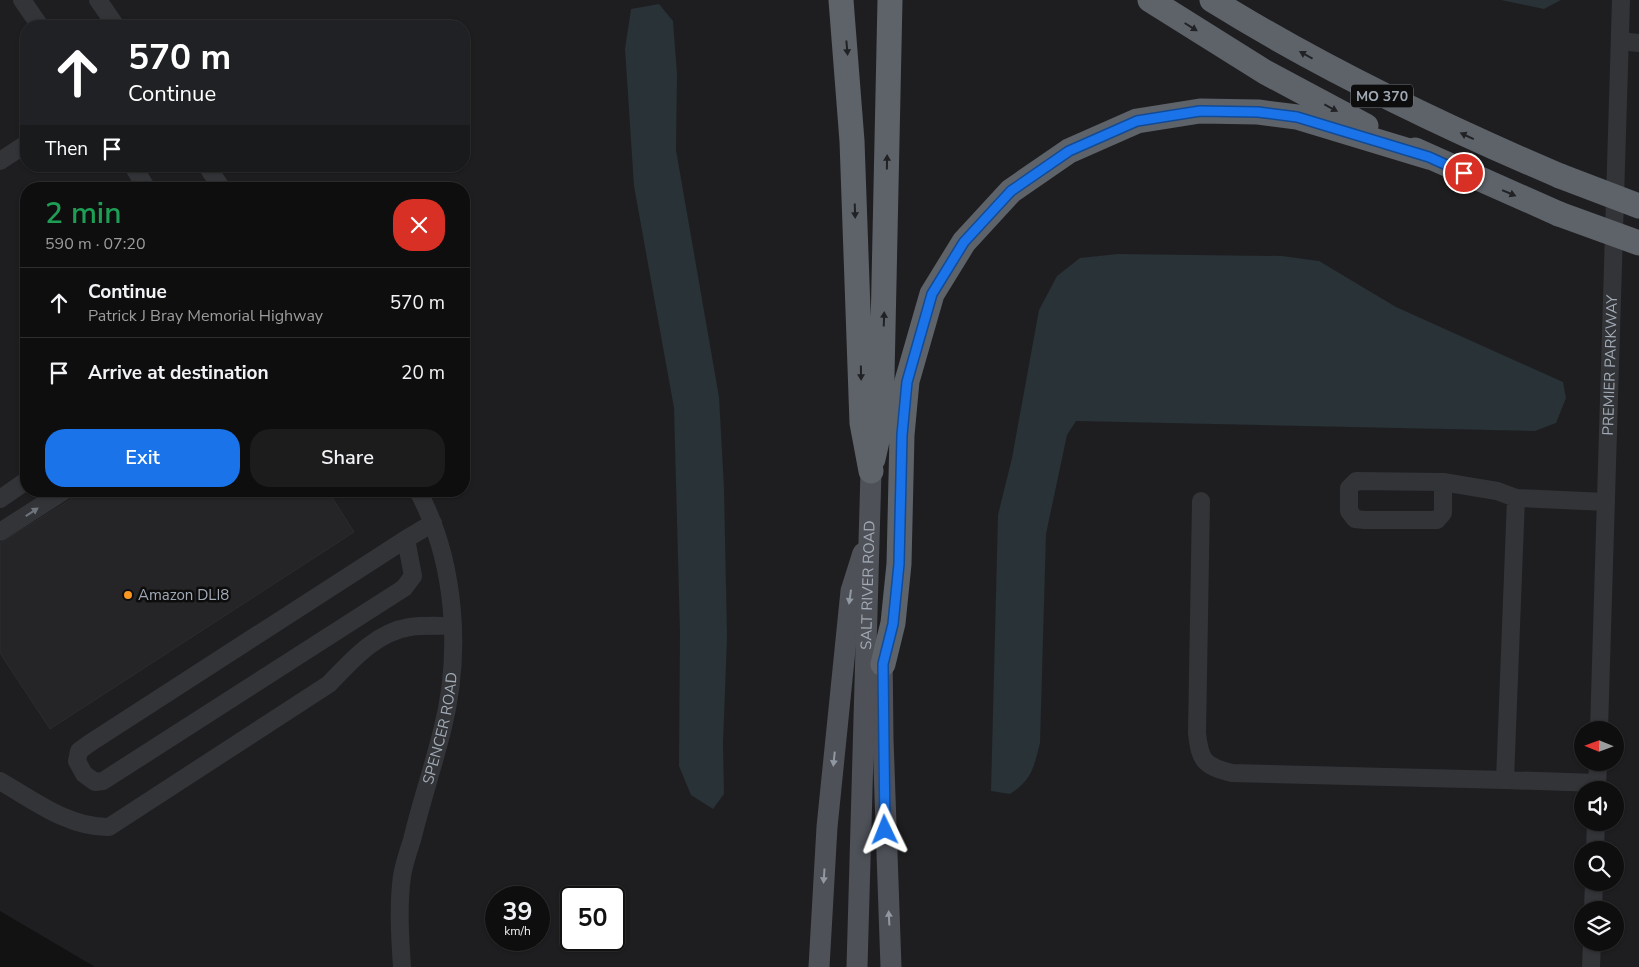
<!DOCTYPE html>
<html lang="en">
<head>
<meta charset="utf-8">
<style>
  body { margin:0; font-family:"Nunito Sans",sans-serif; background:#1c1c1c; color:#f1f3f6; height:100vh; display:flex; flex-direction:column; font-size:19px; white-space:nowrap }
  * { box-sizing:border-box; margin:0 }
  p { font-size:16px; color:#9b9c9e }
  .icon { flex:none; width:28px; height:28px; fill:none; stroke:currentColor; stroke-width:2; stroke-linecap:round; stroke-linejoin:round }
  .map { position:relative; flex:1; overflow:hidden }
  .details { position:absolute; left:20px; top:182px; width:450px; height:315px; display:flex; flex-direction:column; background:#0e0e0e; border-radius:20px; box-shadow:0 1px 4px #0004,0 0 0 1px #2e2e2e }
  .details>* { flex:none }
  .guide { position:absolute; left:20px; top:20px; width:450px; height:152px; border-radius:20px; box-shadow:0 1px 4px #0004,0 0 0 1px #2e2e2e; background:#202124; color:#fff; overflow:hidden }
  .needle { width:32px; rotate:271deg }
  .buttons { position:absolute; left:1574px; top:721px; display:grid; gap:10px }
  .buttons a { display:grid; place-items:center; width:50px; height:50px; border-radius:50%; background:#0e0e0e; box-shadow:0 1px 4px #0004,0 0 0 1px #2e2e2e; font-size:25px }
  .speed { position:absolute; left:485px; top:886px; display:flex; gap:10px; font-size:25px; font-weight:700; text-align:center }
  .speed>* { display:grid; place-content:center; width:65px; height:65px; border-radius:50%; background:#0e0e0e; box-shadow:0 1px 4px #0004,0 0 0 1px #2e2e2e; line-height:1 }
  .speed small { font-size:12px; font-weight:400 }
  .speed .limit { border:2px solid #111; border-radius:8px; background:#fff; color:#111 }
  .pin { position:absolute; display:grid; place-items:center; width:42px; height:42px; color:#fff; margin:-21px; border:2px solid #fff; border-radius:50%; box-shadow:0 1px 5px #0007 }
  .me { position:absolute; width:55px; margin:-28px; rotate:358deg; stroke-linejoin:round; filter:drop-shadow(0 0 4px #0008) }
  .turn { display:flex; align-items:center; gap:18px; height:105px; padding:0 25px; font-size:22px }
  .turn .icon { width:65px; height:65px; stroke-width:2.5 }
  .turn b { display:block; font-size:35px; line-height:42px }
  .then { display:flex; align-items:center; height:48px; padding:0 25px; background:#0003; gap:10px; font-size:19px }
  .round { display:grid; place-items:center; flex:none; width:52px; height:52px; border-radius:20px; background:#1c1c1c }
  .overview { display:flex; align-items:center; justify-content:space-between; height:85px; padding:0 25px }
  h1 { font-size:30px; font-weight:600; line-height:38px; color:#1e9e55 }
  .cta { display:flex; gap:10px; margin-top:auto; padding:10px 25px }
  .cta a { flex:1; height:58px; border-radius:20px; background:#1a73e8; color:#fff; font-size:20px; font-weight:600; line-height:58px; text-align:center }
  .cta a+a { background:#1c1c1c; color:#f1f3f6 }
  ul { padding:0; list-style:none }
  li { display:flex; align-items:center; gap:15px; height:70px; padding:0 25px; border-top:1px solid #2e2e2e }
  li div { flex:1 }
  li b { display:block; font-size:19px }
  li em { font-style:normal }
  .map>svg:first-child { display:block }
  .built { fill:#1e1e20; fill-rule:evenodd }
  .water { fill:#283237 }
  .building { fill:#252527; stroke:#2b2c2f }
  .lines { fill:none; stroke-linecap:round; stroke-linejoin:round }
  .minor { stroke:#323438; stroke-width:18 }
  .major { stroke:#4e5158; stroke-width:21 }
  .highway { stroke:#5e636a; stroke-width:25 }
  .highway-bridge { stroke:#5e636a; stroke-width:25 }
  .oneway { fill:#212225 }
  .oneway2 { fill:#70757d }
  .oneway3 { fill:#9198a2 }
  .route-casing { stroke:#114b97; stroke-width:12 }
  .route { stroke:#1a73e8; stroke-width:9 }
  .poi-dot { fill:#fa9723; stroke:#0d0d0e; stroke-width:2 }
  .labels { text-anchor:middle; stroke-width:5; stroke-linejoin:round; paint-order:stroke }
  .shield { fill:#0d0d0e; stroke:#757b83; stroke-width:1 }
  .shield-label { font-size:14px; font-weight:bold; fill:#a2aab5 }
  .street-label { font-size:15px; fill:#a2aab5; stroke:#0d0d0e }
  .poi-label { font-size:15px; fill:#a2aab5; stroke:#0d0d0e; text-anchor:start }
</style>
</head>
<body>
<div class="map">
<svg width="1639" height="967" viewBox="0 0 1639 967">
  <rect width="100%" height="100%" fill="#121213"/>
  <path class="built" d="M0,0h1639v967h-1544l-95,-56zM26,26h438v140h-438zM26,189h438v302h-438zM1582,730h33v32h-33zM1582,790h33v32h-33zM1582,850h33v32h-33zM496,898h43v42h-43zM571,898h43v42h-43zM1582,910h33v32h-33z"/>
  <path class="water" d="M1501,0h60l-17,9z
    M659,4l14,17 4,53 -1,76 43,247 5,91 3,149 -4,107 1,50 -11,15 -22,-14 -12,-29 1,-134 -6,-224 -40,-222 -9,-137 6,-40z
    M1118,254l164,2 37,5 77,46 167,75 3,16 -10,25 -21,8 -459,-10 -9,14 -21,99 -6,209c-6,24 -8,37 -30,51l-19,-3 7,-276 14,-57 27,-148 18,-34 23,-18z"/>
  <path class="building" d="M75,491h253l26,41 -304,197 -50,-76v-110l70,-43z"/>
  <g class="lines">
    <g class="minor">
      <path d="M22,0l18,26"/>
      <path d="M98,0l18,26"/>
      <path d="M1620,41l19,2"/>
      <path d="M0,161l26,-17"/>
      <path d="M133,166l14,23"/>
      <path d="M207,166l15,23"/>
      <path d="M1443,482l-87,-1 -7,7v23l6,8 10,1h72l6,-7v-31l54,9 19,7 -11,282 92,3"/>
      <path d="M1516,498l90,4"/>
      <path d="M0,499l26,-18"/>
      <path d="M1201,501l-4,232c3,28 7,33 35,40l273,7"/>
      <path d="M0,532l64,-41"/>
      <path d="M406,539l-316,204 -11,8 -2,10 7,13 11,8 8,-1 301,-193 9,-12 -7,-37 27,-16"/>
      <path id="s1" d="M1599,730l22,-730"/>
      <path d="M0,781c33,19 69,47 109,46l220,-143c22,-23 47,-52 81,-57 14,-2 28,-1 42,-1"/>
      <path d="M1597,790l1,-28"/>
      <path d="M1595,850l1,-28"/>
      <path d="M1593,910l1,-28"/>
      <path id="s2" d="M402,967c-2,-30 -4,-61 0,-91 2,-12 6,-24 10,-36 9,-37 21,-73 30,-109 20,-77 14,-169 -24,-240"/>
      <path d="M1591,967l1,-25"/>
    </g>
    <g class="major">
      <path d="M882,648l1,91 8,228"/>
      <path d="M819,967l8,-140 24,-236 12,-38"/>
      <path id="s3" d="M857,967l14,-496"/>
    </g>
    <path class="highway" d="M841,0l11,141 10,282 9,48
      M1150,0l115,72 101,54
      M1212,0c111,69 228,125 348,176
      M1415,150l144,64
      M873,459l8,-36 9,-423
      M883,664l10,-41 6,-59 3,-129 5,-54 25,-87 32,-52 47,-51 58,-40 68,-30 63,-10 58,1 39,5 132,40"/>
    <path class="highway-bridge" d="M1560,176l79,30
      M1559,214l80,29"/>
  </g>
  <defs><path id="oneway-solid" d="M-6-.8H1V-3.2L6.5 0L1 3.2V.8H-6Z" transform="scale(1.25)"/></defs>
  <g class="oneway">
    <use href="#oneway-solid" transform="translate(1191 27) rotate(32)"/>
    <use href="#oneway-solid" transform="translate(847 48) rotate(85)"/>
    <use href="#oneway-solid" transform="translate(1306 55) rotate(-151)"/>
    <use href="#oneway-solid" transform="translate(1331 108) rotate(28)"/>
    <use href="#oneway-solid" transform="translate(1467 136) rotate(-155)"/>
    <use href="#oneway-solid" transform="translate(887 162) rotate(-89)"/>
    <use href="#oneway-solid" transform="translate(1509 193) rotate(23)"/>
    <use href="#oneway-solid" transform="translate(855 211) rotate(88)"/>
    <use href="#oneway-solid" transform="translate(884 319) rotate(-88)"/>
    <use href="#oneway-solid" transform="translate(861 373) rotate(89)"/>
  </g>
  <use class="oneway2" href="#oneway-solid" transform="translate(32 512) rotate(-33)"/>
  <g class="oneway3">
    <use href="#oneway-solid" transform="translate(850 597) rotate(98)"/>
    <use href="#oneway-solid" transform="translate(834 759) rotate(96)"/>
    <use href="#oneway-solid" transform="translate(824 876) rotate(94)"/>
    <use href="#oneway-solid" transform="translate(889 918) rotate(-93)"/>
  </g>
  <g class="lines">
    <g class="route-casing">
      <path id="route" d="M885,830l-2,-166 10,-40 6,-60 3,-129 5,-53 25,-88 32,-52 47,-51 58,-40 68,-30 63,-10 58,1 39,5 132,40 35,16"/>
    </g>
    <use href="#route" class="route"/>
  </g>
  <circle class="poi-dot" cx="128" cy="595" r="5"/>
  <g class="labels">
    <rect class="shield" x="1351" y="84.5" width="62" height="23" rx="4"/>
    <g class="shield-label">
      <text x="1382" y="101">MO 370</text>
    </g>
    <g class="street-label">
      <text dy="5" stroke="none"><textPath href="#s1" startOffset="365">PREMIER PARKWAY</textPath></text>
      <text dy="5" stroke="none"><textPath href="#s3" startOffset="382">SALT RIVER ROAD</textPath></text>
      <text dy="5" stroke="none"><textPath href="#s2" startOffset="244">SPENCER ROAD</textPath></text>
    </g>
    <g class="poi-label">
      <text x="138" y="600">Amazon DLI8</text>
    </g>
  </g>
</svg>
<div class="buttons">
<a><svg class="needle" viewBox="-14 -14 28 28"><path d="M0-13l5 13h-10z" fill="#e53935"/><path d="M0 13l5-13h-10z" fill="#9b9c9e"/></svg></a>
<a><svg class="icon" aria-label="sound" viewBox="0 0 24 24"><path d="M4 9h4l5-4v14l-5-4H4zM17 9q2 3 0 6"/></svg></a>
<a><svg class="icon" aria-label="search" viewBox="0 0 24 24"><circle cx="10" cy="10" r="6"/><path d="M15 15l6 6"/></svg></a>
<a><svg class="icon" aria-label="layers" viewBox="0 0 24 24"><path d="M12 4l9 5-9 5-9-5zM3 14l9 5 9-5"/></svg></a>
</div>
<div class="speed"><div>39<small>km/h</small></div><div class="limit">50</div></div>
<div class="pin" style="left:1464px;top:173px;background:#d93025"><svg class="icon" aria-label="arrive" viewBox="0 0 24 24"><path d="M6 21V4h12l-3 4 3 4H6"/></svg></div>
<svg class="me" style="left:885px;top:830px" viewBox="-20 -20 40 40"><path d="M0-17L14 15 0 8-14 15z" fill="#1a73e8" stroke="#fff" stroke-width="4"/></svg>
<div class="guide">
<div class="turn"><svg class="icon" aria-label="ahead" viewBox="0 0 24 24"><path d="M12 20V5M6 11l6-6 6 6"/></svg><div><b>570 m</b>Continue</div></div>
<div class="then">Then<svg class="icon" aria-label="arrive" viewBox="0 0 24 24"><path d="M6 21V4h12l-3 4 3 4H6"/></svg></div>
</div>
<section class="details">
<div class="overview"><div><h1>2 min</h1><p>590 m · 07:20</p></div><a class="round" style="background:#d93025;color:#fff"><svg class="icon" aria-label="close" viewBox="0 0 24 24"><path d="M6 6l12 12M18 6L6 18"/></svg></a></div>
<ul>
<li><svg class="icon" aria-label="ahead" viewBox="0 0 24 24"><path d="M12 20V5M6 11l6-6 6 6"/></svg><div><b>Continue</b><p>Patrick J Bray Memorial Highway</p></div><em>570 m</em></li>
<li><svg class="icon" aria-label="arrive" viewBox="0 0 24 24"><path d="M6 21V4h12l-3 4 3 4H6"/></svg><div><b>Arrive at destination</b></div><em>20 m</em></li>
</ul>
<div class="cta"><a>Exit</a><a>Share</a></div>
</section>
</div>
</body>
</html>
